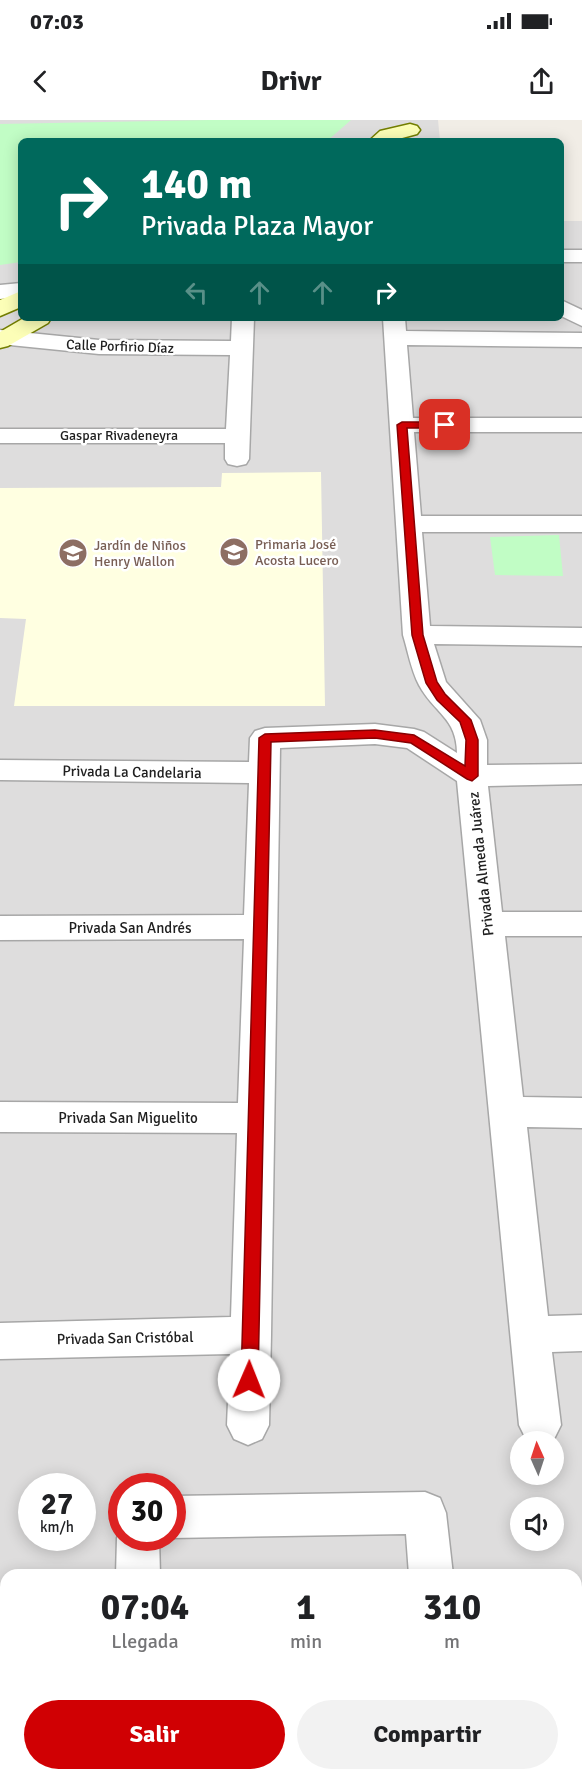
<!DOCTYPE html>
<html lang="es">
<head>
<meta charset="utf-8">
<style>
  body { margin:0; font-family:Signika,sans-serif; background:#f2f2f2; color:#202124; height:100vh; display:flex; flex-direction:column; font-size:22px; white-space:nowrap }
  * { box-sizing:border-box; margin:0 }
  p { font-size:20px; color:#757577 }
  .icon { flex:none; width:33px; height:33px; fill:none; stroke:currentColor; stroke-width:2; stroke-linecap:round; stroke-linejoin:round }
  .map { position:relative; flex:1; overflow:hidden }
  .details { position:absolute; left:0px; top:1449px; width:582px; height:212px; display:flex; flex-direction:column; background:#fff; border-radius:18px 18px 0 0; box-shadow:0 3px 15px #0003 }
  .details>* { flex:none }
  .banner { position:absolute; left:18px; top:18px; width:546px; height:183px; border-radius:9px; box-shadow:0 3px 15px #0003; background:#00695c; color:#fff; overflow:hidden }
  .needle { width:39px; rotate:357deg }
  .tools { position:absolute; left:510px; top:1311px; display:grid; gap:12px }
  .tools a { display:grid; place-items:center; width:54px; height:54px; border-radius:50%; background:#fff; box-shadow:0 3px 15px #0003; font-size:30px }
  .speed { position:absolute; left:18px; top:1353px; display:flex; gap:12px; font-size:30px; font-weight:700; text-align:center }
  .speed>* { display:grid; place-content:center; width:78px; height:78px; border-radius:50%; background:#fff; box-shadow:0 3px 15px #0003; line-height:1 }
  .speed small { font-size:15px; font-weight:400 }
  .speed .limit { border:9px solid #d22; background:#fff; color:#111 }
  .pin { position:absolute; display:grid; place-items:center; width:51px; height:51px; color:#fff; margin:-26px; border-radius:12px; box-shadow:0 3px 9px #0006 }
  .me { position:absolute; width:66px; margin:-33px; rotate:1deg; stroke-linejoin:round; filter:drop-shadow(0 0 4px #0008) }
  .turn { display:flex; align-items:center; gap:21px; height:126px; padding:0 24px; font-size:27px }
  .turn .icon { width:78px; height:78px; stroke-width:2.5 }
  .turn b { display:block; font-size:42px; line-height:51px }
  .lanes { display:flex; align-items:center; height:57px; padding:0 24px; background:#0003; justify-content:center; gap:30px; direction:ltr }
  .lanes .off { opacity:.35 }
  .eta { display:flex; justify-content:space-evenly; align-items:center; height:102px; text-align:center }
  .eta b { font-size:36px; font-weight:800; line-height:42px }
  .action { display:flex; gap:12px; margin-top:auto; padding:12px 24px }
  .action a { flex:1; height:69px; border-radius:36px; background:#d00003; color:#fff; font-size:24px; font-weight:800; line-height:69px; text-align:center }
  .action a+a { background:#f2f2f2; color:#202124 }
  .status { display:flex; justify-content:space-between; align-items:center; height:42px; padding:0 30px; background:#fff; direction:ltr }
  .status svg { height:16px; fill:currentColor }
  header { display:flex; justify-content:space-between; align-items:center; height:78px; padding:0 24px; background:#fff; font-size:27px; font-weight:800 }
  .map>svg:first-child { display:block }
  .residential { fill:#dedddd; fill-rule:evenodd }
  .education { fill:#ffffe1 }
  .park { fill:#c1fdc5 }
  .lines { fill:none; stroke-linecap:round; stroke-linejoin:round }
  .street-casing { stroke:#a7a7a7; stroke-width:3 }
  .secondary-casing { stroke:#737e00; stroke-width:3 }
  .street { fill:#fff; fill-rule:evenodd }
  .secondary { fill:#fcfeb7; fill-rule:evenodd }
  .route { fill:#d00003; stroke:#870002; stroke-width:1.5 }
  .labels { text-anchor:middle; stroke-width:5; stroke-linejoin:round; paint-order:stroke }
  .far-street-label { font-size:14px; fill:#202020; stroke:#fff }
  .far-education-label { font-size:14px; fill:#785e54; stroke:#fff; text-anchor:start }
  .street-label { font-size:15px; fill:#202020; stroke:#fff }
</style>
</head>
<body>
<div class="status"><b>07:03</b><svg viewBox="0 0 49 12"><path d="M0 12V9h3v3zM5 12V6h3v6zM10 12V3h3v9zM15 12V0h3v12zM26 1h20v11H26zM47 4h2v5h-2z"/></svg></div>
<header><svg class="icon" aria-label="back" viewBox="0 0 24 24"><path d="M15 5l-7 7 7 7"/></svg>Drivr<svg class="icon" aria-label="share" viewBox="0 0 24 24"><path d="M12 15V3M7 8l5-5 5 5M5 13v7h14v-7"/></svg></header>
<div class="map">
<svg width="582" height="1660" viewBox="0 0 582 1660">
  <rect width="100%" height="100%" fill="#f1ede6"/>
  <path class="residential" d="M0,0h438l2,21h-419v177h540v-97h21v1559h-582zM520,1322h34v32h-34zM32,1366h50v52h-50zM122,1366h50v52h-50zM520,1388h34v32h-34zM6,1455h570v199h-570z"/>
  <path class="education" d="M321,352l4,234h-311l12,-87 -26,-1v-130l221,-1 1,-14z"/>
  <path class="park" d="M209,0h142l-24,21h-306v121l-21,3v-141z
    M559,415l4,41 -68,-1 -5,-38z"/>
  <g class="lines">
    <g class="street-casing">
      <path id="street" d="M561,130h21v12h-21z
        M21,163v14l-21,2v-14z
        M561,180l21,10v16l-21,-10z
        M232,198h22l-5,141 -3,5 -9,2 -9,-2 -3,-5v-16h-225v-14h226l4,-74 -131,-1 -99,-10v-14l99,10 132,1z
        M383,198h22l1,13 176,2v14l-175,-2 6,73h169v14h-168l7,84h161v16h-160l8,94 152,2v18l-148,-2 12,38 34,38 7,20v25l95,-1v20l-94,2 14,126h80v24h-77l18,161 59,1v30l-55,-1 21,189 34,-1v36l-30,1 9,73 -7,14c-9,4 -19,4 -28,0l-7,-14 -62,-644 -50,-33 -32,-4 -95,4 -9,587 -2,90 -7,14 -14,6 -14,-6 -7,-14 3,-71 -230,5v-36l231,-6 6,-184 -237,-1v-30l238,1 6,-164 -244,1v-24l244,-1 5,-132 -249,-3v-20l249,2 1,-24 5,-7 10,-3 110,-4 39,5 10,3 33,21c0,-35 -23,-40 -38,-68 -8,-15 -11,-34 -16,-50z
        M425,1372l15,6 6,15 7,62h-44l-3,-41 -234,4h-1l1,-42z
        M122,1406v12h37l1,37h-44l1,-37z
        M111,1654h46v6h-46z
        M427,1654h46v6h-46z"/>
    </g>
    <g class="secondary-casing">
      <path id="secondary" d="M410,4l7,2 3,4 -3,4 -26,7h-22l11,-10z
        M21,171v16l-21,9v-16z
        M24,198h27l-3,5 -40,23 -8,2v-16z"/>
    </g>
    <use href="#street" class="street"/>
    <use href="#secondary" class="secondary"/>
  </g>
  <path class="route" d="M402,302h43l5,3 -5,3h-38l16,207 14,47 8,12 26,26 7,20v36l-6,5 -5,-2 -56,-36 -36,-5 -104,4 -13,638 -3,6 -6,2 -5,-2 -3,-6 18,-642 6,-4 110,-4 39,5 51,31 1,-26 -6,-18 -23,-22 -11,-17 -14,-48 -15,-210z"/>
  <defs>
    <g id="school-disc" transform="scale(1.5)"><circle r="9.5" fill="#8d6e63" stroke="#fff"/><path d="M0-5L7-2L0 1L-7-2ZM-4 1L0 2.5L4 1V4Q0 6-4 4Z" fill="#fff"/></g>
  </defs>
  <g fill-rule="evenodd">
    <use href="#school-disc" x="234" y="432"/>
    <use href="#school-disc" x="73" y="433"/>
  </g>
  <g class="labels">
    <g class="far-street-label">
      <text transform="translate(120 226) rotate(2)" y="5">Calle Porfirio Díaz</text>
      <text x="119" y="320">Gaspar Rivadeneyra</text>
    </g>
    <g class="far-education-label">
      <text x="255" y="429">Primaria José<tspan x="255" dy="16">Acosta Lucero</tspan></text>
      <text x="94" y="430">Jardín de Niños<tspan x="94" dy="16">Henry Wallon</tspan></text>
    </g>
    <g class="street-label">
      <text transform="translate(132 652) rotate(1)" y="5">Privada La Candelaria</text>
      <text transform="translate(481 744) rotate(-96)" y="5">Privada Almeda Juárez</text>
      <text x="130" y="813">Privada San Andrés</text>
      <text x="128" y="1003">Privada San Miguelito</text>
      <text transform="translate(125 1218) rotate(-1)" y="5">Privada San Cristóbal</text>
    </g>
  </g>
</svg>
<div class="tools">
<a><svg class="needle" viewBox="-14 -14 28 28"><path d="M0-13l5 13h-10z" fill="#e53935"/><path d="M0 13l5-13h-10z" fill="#757577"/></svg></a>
<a><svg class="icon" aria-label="sound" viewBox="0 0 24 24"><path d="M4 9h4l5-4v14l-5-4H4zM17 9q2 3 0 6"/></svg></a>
</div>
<div class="speed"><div>27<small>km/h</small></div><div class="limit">30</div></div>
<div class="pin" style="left:445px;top:305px;background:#d93025"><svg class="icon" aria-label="arrive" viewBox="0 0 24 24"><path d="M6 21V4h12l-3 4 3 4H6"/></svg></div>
<svg class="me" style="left:249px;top:1260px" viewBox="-20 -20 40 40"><circle r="19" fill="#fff"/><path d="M0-13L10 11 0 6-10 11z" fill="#d00003"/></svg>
<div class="banner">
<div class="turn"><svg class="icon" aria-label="right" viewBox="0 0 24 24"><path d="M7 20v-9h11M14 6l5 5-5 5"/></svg><div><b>140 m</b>Privada Plaza Mayor</div></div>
<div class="lanes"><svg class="icon off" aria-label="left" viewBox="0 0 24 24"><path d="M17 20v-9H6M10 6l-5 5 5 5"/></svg><svg class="icon off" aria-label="ahead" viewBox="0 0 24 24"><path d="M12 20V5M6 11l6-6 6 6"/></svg><svg class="icon off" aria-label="ahead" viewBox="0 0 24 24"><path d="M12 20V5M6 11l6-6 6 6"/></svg><svg class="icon" aria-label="right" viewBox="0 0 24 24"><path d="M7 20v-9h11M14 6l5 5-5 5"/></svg></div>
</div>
<section class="details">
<div class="eta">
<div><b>07:04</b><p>Llegada</p></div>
<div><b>1</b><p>min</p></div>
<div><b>310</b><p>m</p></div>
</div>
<div class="action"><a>Salir</a><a>Compartir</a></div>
</section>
</div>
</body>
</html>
